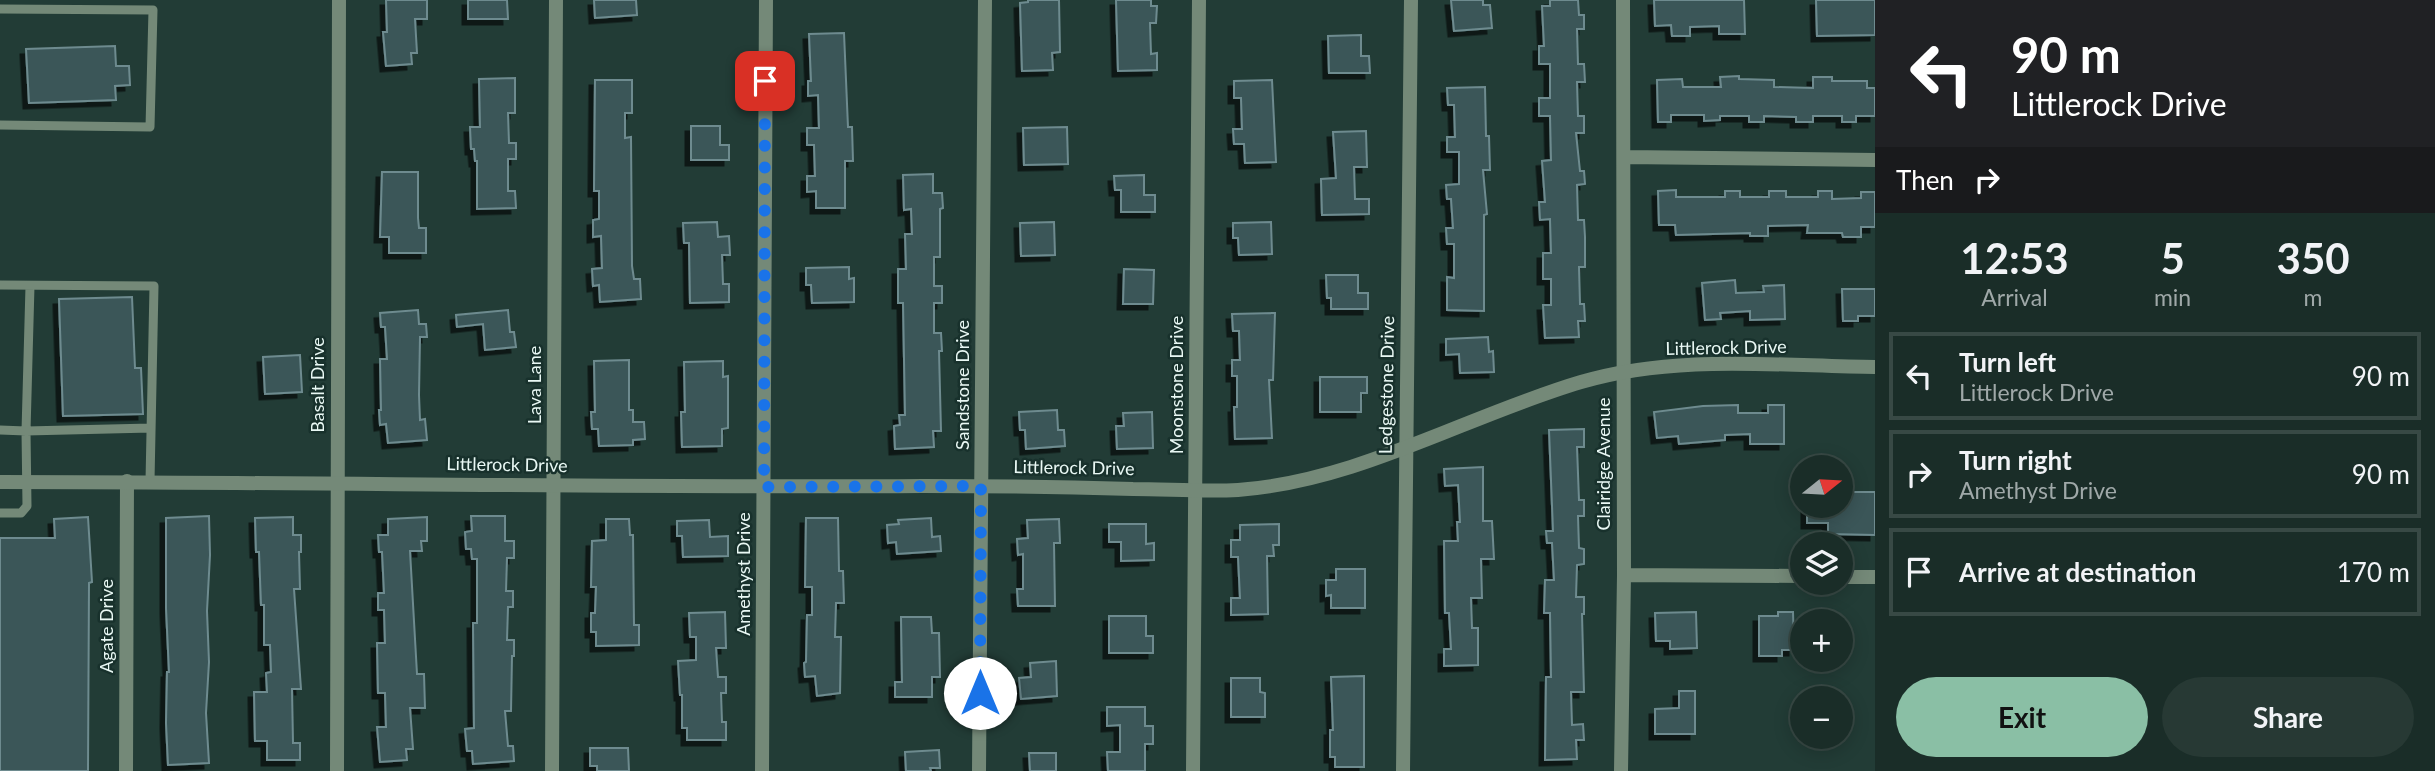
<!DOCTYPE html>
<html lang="en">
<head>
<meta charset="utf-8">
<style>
  body { margin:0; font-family:Lato,sans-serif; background:#273934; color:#f1f3f6; height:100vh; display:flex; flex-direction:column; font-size:26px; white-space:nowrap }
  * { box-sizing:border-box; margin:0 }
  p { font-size:23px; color:#9fa8a8 }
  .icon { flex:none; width:38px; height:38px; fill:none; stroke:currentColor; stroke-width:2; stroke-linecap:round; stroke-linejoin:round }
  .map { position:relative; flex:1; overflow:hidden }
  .details { display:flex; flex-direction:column; background:#1a2d28; width:560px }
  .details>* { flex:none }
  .guide { background:#202124; color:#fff; overflow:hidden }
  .needle { width:46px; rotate:72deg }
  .controls { position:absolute; left:1790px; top:455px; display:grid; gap:14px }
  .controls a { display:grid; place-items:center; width:63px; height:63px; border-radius:50%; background:#1a2d28; box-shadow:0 4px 18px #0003,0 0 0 2px #384945; font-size:35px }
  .pin { position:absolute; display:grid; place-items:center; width:60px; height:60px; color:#fff; margin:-30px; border-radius:14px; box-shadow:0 4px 10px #0006 }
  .me { position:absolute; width:77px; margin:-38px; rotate:0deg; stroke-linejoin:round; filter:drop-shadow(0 0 5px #0008) }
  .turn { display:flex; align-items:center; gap:24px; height:147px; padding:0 21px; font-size:32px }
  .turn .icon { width:91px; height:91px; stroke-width:2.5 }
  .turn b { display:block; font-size:49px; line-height:60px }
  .then { display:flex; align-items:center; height:66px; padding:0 21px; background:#0003; gap:14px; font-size:26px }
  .eta { display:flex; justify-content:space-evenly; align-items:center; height:119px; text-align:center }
  .eta b { font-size:42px; font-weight:700; line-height:49px }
  .action { display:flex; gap:14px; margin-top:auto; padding:14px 21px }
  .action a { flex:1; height:80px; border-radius:42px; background:#8abfa5; color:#111; font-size:28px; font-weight:700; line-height:80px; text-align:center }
  .action a+a { background:#273934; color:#f1f3f6 }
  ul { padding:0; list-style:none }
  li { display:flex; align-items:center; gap:21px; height:88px; margin:0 14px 10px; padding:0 7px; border:4px solid #384945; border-radius:0px }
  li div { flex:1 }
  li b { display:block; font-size:26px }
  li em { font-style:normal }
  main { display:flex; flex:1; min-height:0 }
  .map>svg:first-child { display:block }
  .building { fill:#3a5659; stroke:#6e8b8f; stroke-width:2; filter:url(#shadow) }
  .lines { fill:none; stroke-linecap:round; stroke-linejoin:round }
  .service { stroke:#748978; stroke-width:9 }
  .minor { stroke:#748978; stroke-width:14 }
  .tertiary { stroke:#748978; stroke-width:14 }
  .route { stroke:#1a73e8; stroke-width:12; stroke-dasharray:0 21.6 }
  .labels { text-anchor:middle; stroke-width:5; stroke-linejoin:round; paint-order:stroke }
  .street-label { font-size:18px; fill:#e9f8f4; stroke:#18312c }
</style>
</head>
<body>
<main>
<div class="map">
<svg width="1875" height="771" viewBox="0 0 1875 771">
  <defs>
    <filter id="shadow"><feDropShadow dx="-5.5" dy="5.5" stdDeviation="0" flood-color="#0009"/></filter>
  </defs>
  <rect width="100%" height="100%" fill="#223c36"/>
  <path class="building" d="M386,0h41v19h-12l2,34h-6l1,11 -26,2 -3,-34h4z
    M468,0h39l1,19h-40z
    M594,0h42l1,15 -42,3z
    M1028,0h31l1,52 -8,1 1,17 -31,1 -2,-68 8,-1z
    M1116,0h35v6h6l-1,17h-6l1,31 6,-1v17l-39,1z
    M1451,0h32v5h7l2,23 -38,3z
    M1550,0h28l1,15h5v14h-7l1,35h6l1,18h-8l1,34h6v17h-8l4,38h4l1,13 -8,1 1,35h6l1,17v30h-6l1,37h4l1,17h-7l1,16 -34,1 -2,-33h8v-26h-8v-26h8l-1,-34 -10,1 -1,-18h6l-3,-41 9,-1 -1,-44h-11v-18h11v-34h-11v-18h5l-2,-40h8z
    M1654,0h90l1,34h-26v-8l-29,1v9h-18l-1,-11 -16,1z
    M1816,0h59v35l-58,1z
    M844,33l4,94h4l1,34h-8v47h-29v-17l-9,1v-16h8l-1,-31h-7v-17h12l-1,-33 -10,1v-15h3l-2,-47z
    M1361,35v21h8l1,17h-41l-1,-37z
    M115,46l1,20h13l1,19 -15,1 1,14 -87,3 -3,-54z
    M1739,76v3l35,1v7l39,1v-11h19v4h35v7h8v28h-19v6h-14v-6h-29v6h-17v-5l-32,-1v6h-15v-6h-29v4l-16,1v-6h-33v7h-13l-1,-42 25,-1 1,8h38l-1,-10z
    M515,78v35h-7l1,30h7v16h-8v32h7l1,17 -39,1v-48h-2l-1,-12h-3l-1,-22h10l-1,-48z
    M595,80h37v33h-7v25l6,-1 1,129 2,13h6l1,20 -41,3 -1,-17 -6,1 -1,-17 10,-1 -1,-32 -8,1v-17l6,-1v-28h-5z
    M1272,80l4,82 -31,1 -1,-19h-10l-1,-15h9l-1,-31h-7v-17z
    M1485,87l1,49h3l1,34h-7l4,44 -3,1v96l-37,-1v-33l7,1v-34h-7l-1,-16h7l-2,-29h-4l-1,-14 13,-1v-32h-12v-15h8l-1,-32h-6l-1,-17z
    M691,126h29v19h9v15h-38z
    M1067,127l1,37 -44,1 -1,-37z
    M1366,131l1,36h-13l1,32h14v15l-47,1 -1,-36 15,-1 -3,-46z
    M382,172h36v46l1,10h7v25h-37v-16h-9z
    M933,174v19h9l1,15 -3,1v48h-6v29h8v17h-8v30h7l1,18h-3l2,80h-8l1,16 -39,2 -1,-23 6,-1 -1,-10h6l-2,-112h-5v-34h8l-1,-35h7l-1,-25 -7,1 -1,-35z
    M1144,175v20h11v17h-34v-22h-6l-1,-14z
    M1676,190v7h49v-6h15v6h29v-6h17v6h32v-6h14v8l29,-1v-6h14v35h-14v10h-18l-1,-4h-35l1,-8 -40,1v10h-18v-3l-74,2 -1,-10h-16l-1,-34z
    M717,222l1,15 11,-1 1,19h-8l1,29h6v18l-39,1 -1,-60h-5l-1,-20z
    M1054,222l1,33 -34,1 -1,-33z
    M1271,222l1,32 -33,1 -1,-17h-5v-15z
    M849,267v12l5,-1v24l-42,1 -1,-18h-5v-17z
    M1124,269l30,1 -1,34h-30z
    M1326,275h32v18h10v16h-37v-11h-4z
    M1735,280l1,13 28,-1 -1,-6 21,-1 1,34 -35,1v-9l-30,2 1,6 -16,1 -3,-37z
    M1842,289h33v27h-17v5h-15z
    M132,297l3,71h6l2,46 -80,2 -4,-117z
    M418,310l1,14h7l1,13h-7l-1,58 1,25 5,-1 2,21 -39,3 -2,-19 -6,1 -1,-15h2l-1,-51h7l-2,-32h-4l-1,-14z
    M508,310l2,22h4l2,15 -31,3 -2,-26 -26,3 -1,-12z
    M1275,313l-2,67h-4l3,58 -37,1 -1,-32h3v-31h-5v-16h8l-1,-29h-6l-1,-17z
    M1488,337l1,15 4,-1 1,21 -34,1 -1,-19 -13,1v-16z
    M300,355l2,37 -37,2 -2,-37z
    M629,360v50h4v12h11l1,17 -12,1v5l-34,1 -1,-17h-6l-1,-17h4l-1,-51z
    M723,361v16l5,-1v52l-6,1v17l-40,1 -1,-35h4l-1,-50z
    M1320,377h47v16h-6v19h-41z
    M1738,405v8h30v-8h16v39h-34v-10l-25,1v5l-46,4 -1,-8 -21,2 -3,-26 49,-6z
    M1057,410l1,20h6l1,16 -39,3 -1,-19h-5l-1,-18z
    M1152,412l1,36 -36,1 -1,-23h8l-1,-13z
    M1584,429v18h-7l2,53h5v16h-6l1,32 5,1v15l-7,1 -1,32h8v17h-2l2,78h-13l1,33 11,-1 1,16h-8l1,19 -32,1 1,-83h5l-1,-64h-6l1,-33h9l-2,-37h-5l-1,-12h7l-4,-101z
    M1483,467v54h9l2,38h-13l1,39h-11l1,30h6v37l-34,1v-17h7l-2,-36h-4l-1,-72h14l-1,-19h3l-2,-37 -13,1 -1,-17z
    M1841,492h34v43l-47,-1v-11h-21v-17h34z
    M209,516l1,39 -3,56 2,51 -3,51 3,50 -41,2 -2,-42 1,-51h2l-3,-64v-90z
    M471,516h34v25h9v17h-7l-1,33h7v16h-5l-1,33h7v16h-2l-1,55h-6l3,35h5l1,15 -41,3 -1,-13h-5l-2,-22 9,-1 -1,-105h4v-64h-5l-1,-10h-5l-1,-17 7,-1z
    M88,517l4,65 -3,1 -1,188h-88v-233h55l-1,-19z
    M293,517v18h8v17h-2l1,37h-6l7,100h-9l1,54h7v17h-33v-19h-12l-1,-49h13l-1,-19 5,-1 -1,-27h-6v-40h-3l-2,-53h-3l-1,-34z
    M427,517v24h-6l1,10h-12l7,123h7l1,34h-15l3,41h-7l1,11 -27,2 -3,-35h9l-1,-34h-7l-1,-50h8l-1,-33h-6v-17h6l-2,-41h-3l-1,-17h10v-16z
    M806,518h32l1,53h4l1,32h-8l-1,34h6l-1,56 -23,3 -2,-20 -10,1 -1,-14 2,-1 1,-47h5v-28h-7z
    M931,518l1,19 8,-1 1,15 -44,3 -1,-12 -8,1 -1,-18 12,-1 -1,-4z
    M606,519h23l1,16h3l1,90h5v20l-43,1v-14h-5v-19h4l1,-26h-5l1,-46 14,-1z
    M1059,519l1,24h-6l1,63h-37l-1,-17h6v-35l-5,1 -1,-16 11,-1 -1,-18z
    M709,520l1,17 18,-1v20l-45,1 -1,-21h-5v-15z
    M1109,524h37v20l8,-1v17l-33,1v-19h-12z
    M1279,524v21h-6l1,11h-7l1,58 -37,1v-17h9l-2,-41h-7v-17h9v-15z
    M1336,569h29v39h-34v-13l-5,1v-16h10z
    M725,612l1,36h-10l2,29h8v16h-5l1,29h4v18h-39v-12h-5v-33h-2l-2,-34 18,-1v-23h-6l-1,-24z
    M1696,612l1,36 -27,1v-8h-14l-1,-28z
    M1778,612h15l1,38h-12v6h-23v-40h19z
    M1109,616h37v20h7v17h-44z
    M901,617h30l1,16h7l1,44h-8v20h-37v-15h7z
    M1056,661l1,35 -36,3 -2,-21 12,-1 -1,-14z
    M1364,676v91h-29v-10h-5v-27h3l-2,-53z
    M1231,678h29v14l5,1v24h-34z
    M1679,691h16v43h-40v-25l24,-1z
    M1107,707h38v19h8v18h-8v27h-37l-1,-19h13v-27l-13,1z
    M590,748h38l1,23h-32v-5h-7z
    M939,750l1,18h-10l1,3h-25l-1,-19z
    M1029,753h27v18h-26z"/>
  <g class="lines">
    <path class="service" d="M0,9l153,1 -3,117 -150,-2
      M0,285l154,1 -4,195
      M0,430l26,1 4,-145
      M0,513h21l6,-7 -1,-75 125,-3"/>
    <path class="minor" d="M1625,157l250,3
      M1624,575l178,1
      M1841,577h34
      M126,771l1,-290
      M337,771l2,-771
      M552,771l4,-771
      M762,771l4,-771
      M979,771l6,-771
      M1193,771l6,-771
      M1403,771l8,-771
      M1621,771l3,-196 -1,-575"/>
    <path class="tertiary" d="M0,482c308,0 616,6 923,4 70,0 140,1 210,3 34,0 70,3 105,1 121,-9 228,-74 343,-108 95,-28 197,-16 294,-15"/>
  </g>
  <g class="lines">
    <path class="route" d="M765,81l-1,406 217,-1 -1,207"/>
  </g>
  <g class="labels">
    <g class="street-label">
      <text transform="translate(1726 348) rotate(-1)" y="6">Littlerock Drive</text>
      <text transform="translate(318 385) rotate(-90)" y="6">Basalt Drive</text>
      <text transform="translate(535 385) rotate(-90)" y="6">Lava Lane</text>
      <text transform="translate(963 385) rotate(-90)" y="6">Sandstone Drive</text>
      <text transform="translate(1177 385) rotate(-90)" y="6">Moonstone Drive</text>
      <text transform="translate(1387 385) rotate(-89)" y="6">Ledgestone Drive</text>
      <text transform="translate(1604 464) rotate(-90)" y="6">Clairidge Avenue</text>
      <text transform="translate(507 465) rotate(1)" y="6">Littlerock Drive</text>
      <text transform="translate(1074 468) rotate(1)" y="6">Littlerock Drive</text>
      <text transform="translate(744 574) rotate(-90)" y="6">Amethyst Drive</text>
      <text transform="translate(107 626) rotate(-90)" y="6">Agate Drive</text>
    </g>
  </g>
</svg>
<div class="controls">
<a><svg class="needle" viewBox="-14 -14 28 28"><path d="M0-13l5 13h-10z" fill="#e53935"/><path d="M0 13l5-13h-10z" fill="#9fa8a8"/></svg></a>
<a><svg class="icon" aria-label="layers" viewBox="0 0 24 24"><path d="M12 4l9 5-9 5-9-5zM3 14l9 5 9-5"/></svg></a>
<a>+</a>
<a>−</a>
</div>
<div class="pin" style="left:765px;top:81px;background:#d93025"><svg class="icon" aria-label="arrive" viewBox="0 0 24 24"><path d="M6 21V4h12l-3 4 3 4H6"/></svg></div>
<svg class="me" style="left:980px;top:693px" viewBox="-20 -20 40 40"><circle r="19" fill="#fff"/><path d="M0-13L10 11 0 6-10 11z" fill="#1a73e8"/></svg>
</div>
<section class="details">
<div class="guide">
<div class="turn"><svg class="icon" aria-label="left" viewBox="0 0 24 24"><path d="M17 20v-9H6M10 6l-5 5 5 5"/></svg><div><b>90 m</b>Littlerock Drive</div></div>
<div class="then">Then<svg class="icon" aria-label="right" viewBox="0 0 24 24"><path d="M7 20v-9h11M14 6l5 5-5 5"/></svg></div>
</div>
<div class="eta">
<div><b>12:53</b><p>Arrival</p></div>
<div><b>5</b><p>min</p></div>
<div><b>350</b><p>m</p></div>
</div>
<ul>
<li><svg class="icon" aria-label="left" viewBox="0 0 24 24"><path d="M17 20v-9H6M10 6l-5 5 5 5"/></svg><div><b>Turn left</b><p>Littlerock Drive</p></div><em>90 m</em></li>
<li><svg class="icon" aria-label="right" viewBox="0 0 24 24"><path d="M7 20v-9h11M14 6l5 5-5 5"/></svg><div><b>Turn right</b><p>Amethyst Drive</p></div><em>90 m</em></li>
<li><svg class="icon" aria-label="arrive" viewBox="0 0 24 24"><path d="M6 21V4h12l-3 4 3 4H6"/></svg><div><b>Arrive at destination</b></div><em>170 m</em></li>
</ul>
<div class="action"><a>Exit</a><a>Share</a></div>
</section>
</main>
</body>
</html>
